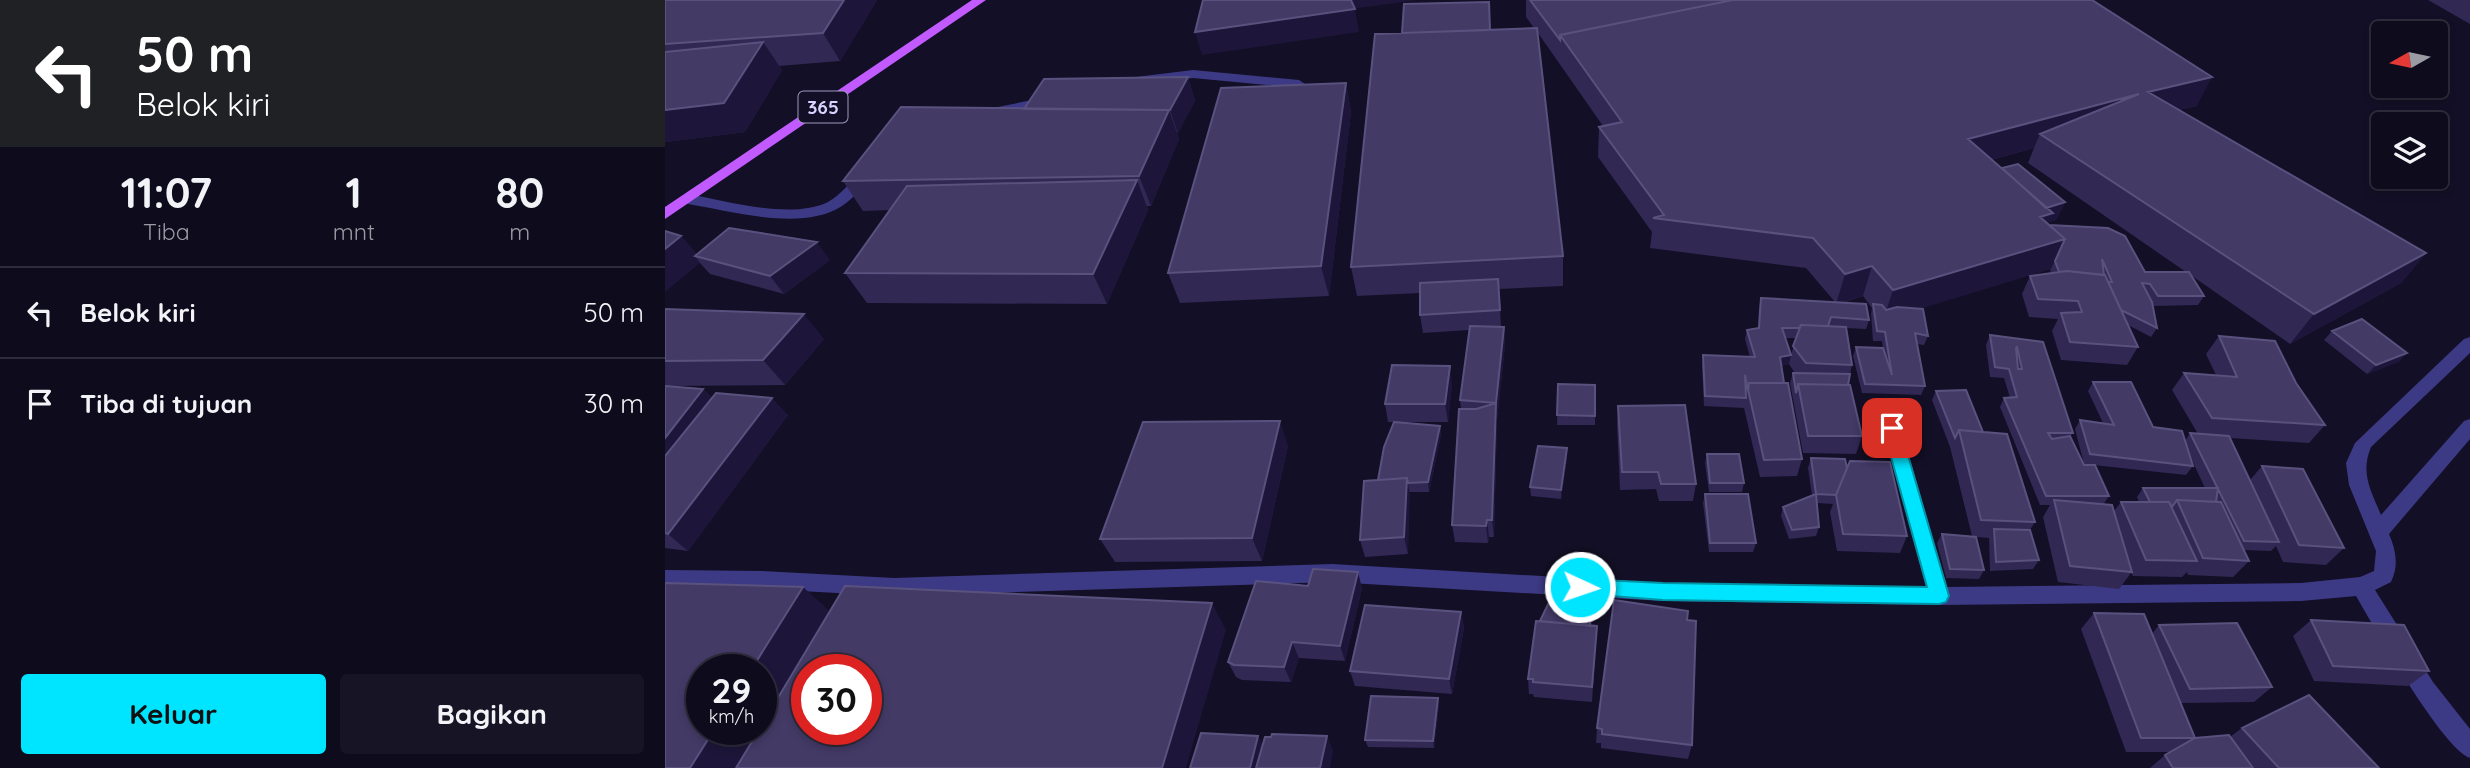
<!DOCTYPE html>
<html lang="id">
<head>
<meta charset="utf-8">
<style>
  body { margin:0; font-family:Quicksand,sans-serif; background:#171425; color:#f1f3f6; height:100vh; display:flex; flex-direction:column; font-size:26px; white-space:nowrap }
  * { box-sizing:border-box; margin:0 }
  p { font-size:23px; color:#9b9ba3 }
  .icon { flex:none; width:38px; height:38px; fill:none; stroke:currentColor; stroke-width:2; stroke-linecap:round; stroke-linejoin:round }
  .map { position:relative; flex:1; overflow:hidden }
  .panel { display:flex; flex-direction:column; background:#0e0b1c; width:665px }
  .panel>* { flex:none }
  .banner { background:#202124; color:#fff; overflow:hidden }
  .needle { width:46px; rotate:261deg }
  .tools { position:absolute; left:1706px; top:21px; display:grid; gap:14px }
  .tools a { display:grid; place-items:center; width:77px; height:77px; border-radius:7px; background:#0e0b1c; box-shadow:0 4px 10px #0003,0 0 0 2px #2e2b3b; font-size:35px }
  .speed { position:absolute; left:21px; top:654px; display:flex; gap:14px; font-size:35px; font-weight:700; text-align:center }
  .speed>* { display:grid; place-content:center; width:91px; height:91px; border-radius:50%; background:#0e0b1c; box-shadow:0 4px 10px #0003,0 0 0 2px #2e2b3b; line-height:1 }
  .speed small { font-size:18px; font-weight:400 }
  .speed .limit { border:10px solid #d22; background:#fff; color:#111 }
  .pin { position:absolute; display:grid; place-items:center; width:60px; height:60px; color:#fff; margin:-30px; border-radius:14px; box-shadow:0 4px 10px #0006 }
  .me { position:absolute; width:77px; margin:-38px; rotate:93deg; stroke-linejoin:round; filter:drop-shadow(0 0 5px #0008) }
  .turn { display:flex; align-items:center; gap:24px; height:147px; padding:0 21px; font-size:32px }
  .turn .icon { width:91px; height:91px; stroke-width:2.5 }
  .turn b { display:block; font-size:49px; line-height:60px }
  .eta { display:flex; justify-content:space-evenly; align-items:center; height:119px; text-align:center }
  .eta b { font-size:42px; font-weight:800; line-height:49px }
  .button { display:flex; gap:14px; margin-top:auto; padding:14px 21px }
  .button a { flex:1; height:80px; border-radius:7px; background:#00e5ff; color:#111; font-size:28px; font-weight:800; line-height:80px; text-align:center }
  .button a+a { background:#171425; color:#f1f3f6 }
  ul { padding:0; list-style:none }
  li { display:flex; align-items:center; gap:21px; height:91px; padding:0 21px; border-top:2px solid #2e2b3b }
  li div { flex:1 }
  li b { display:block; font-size:26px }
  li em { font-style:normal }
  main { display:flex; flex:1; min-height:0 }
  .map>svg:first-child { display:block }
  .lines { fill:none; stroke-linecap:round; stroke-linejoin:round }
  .minor { fill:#3d3a85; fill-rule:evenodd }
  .major { fill:#c25bff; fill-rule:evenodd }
  .wall { fill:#312854; fill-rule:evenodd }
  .shaded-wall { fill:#1d163a }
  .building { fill:#433a66; stroke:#5a527e; stroke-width:2; fill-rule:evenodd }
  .route { fill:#00e5ff; stroke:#0095a6; stroke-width:2 }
  .labels { text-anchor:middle; stroke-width:7; stroke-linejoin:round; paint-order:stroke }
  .shield { fill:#130f26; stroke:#9e99be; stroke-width:2 }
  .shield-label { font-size:19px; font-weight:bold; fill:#d9d4ff }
</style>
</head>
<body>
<main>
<section class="panel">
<div class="banner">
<div class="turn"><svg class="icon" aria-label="left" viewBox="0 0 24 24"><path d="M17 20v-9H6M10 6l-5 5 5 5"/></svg><div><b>50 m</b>Belok kiri</div></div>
</div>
<div class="eta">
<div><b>11:07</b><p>Tiba</p></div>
<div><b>1</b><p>mnt</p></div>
<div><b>80</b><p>m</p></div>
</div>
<ul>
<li><svg class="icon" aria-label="left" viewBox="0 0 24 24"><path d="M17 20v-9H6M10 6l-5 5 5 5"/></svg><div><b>Belok kiri</b></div><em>50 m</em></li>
<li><svg class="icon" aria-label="arrive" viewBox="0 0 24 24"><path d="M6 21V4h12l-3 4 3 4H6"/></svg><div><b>Tiba di tujuan</b></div><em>30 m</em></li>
</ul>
<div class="button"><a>Keluar</a><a>Bagikan</a></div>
</section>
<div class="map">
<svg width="1805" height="768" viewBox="0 0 1805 768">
  <rect width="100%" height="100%" fill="#130f26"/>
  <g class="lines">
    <path class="minor" d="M528,70l106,10 6,4 -6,4 -106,-10 -57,7 -6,-4 6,-4z
      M382,97l7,4 -2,3 -64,13 -7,-4 7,-4z
      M200,171l7,4c-8,11 -18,23 -30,31 -40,26 -111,5 -154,-2l-7,-5 7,-5c39,7 103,26 140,8 13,-7 22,-20 32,-30z
      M1805,337v16l-99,94c-11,26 0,44 10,68l83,-94 6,-2v20l-81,95c7,16 10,32 2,48l-16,8 58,92 37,47v29c-29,-11 -95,-130 -114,-162l-55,5 -362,4 -276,-4 -331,-19 -438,14 -132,-7 -97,-1v-18l97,1 132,7 438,-14 331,19 263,4 -43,-159 3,-5h12l3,5 46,159 354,-4 59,-6 14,-6 2,-20 -27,-66 -3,-22 9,-20 109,-104z"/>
    <path class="major" d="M307,0h14l-321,219v-12z"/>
  </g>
  <path class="wall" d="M0,0h212l-37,61 -61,5 3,4 -37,62 -80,10z
    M861,0h566l105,106 -18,4 247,143 -25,30 -111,61 -98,-68 12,20 -6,9 -45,1 4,22 -6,9 -23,-12 10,22 -11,18 -66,-5 -9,-29 6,-12 -29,-2 -7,-23 8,-18 21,-3 -1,-4 -130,39 8,28 -4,9 -7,-1 8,42 -4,9 -59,-2 -9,-37 3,-9 27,1 -1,-7h-9l-2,-27 1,-6 -9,-12 -21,7 27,17 -3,9 -20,-1 6,37 -2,9 -1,11 13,51 -6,18 -53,-1 -13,-70 3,-10h2l-6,-9 -8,2 21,93 -5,17 -37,1 -16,-69 -40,-2 -2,-41 1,-10 47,2 -5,-18 2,-9 11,-2 1,-21 2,-9 74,4 -29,-34 -156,-20 2,-16 -54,-75 1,-30 4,-1 -65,-93 25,223v30l-64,3 2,38h3l1,18 -8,75 -3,117h-5l-1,6 -33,-1 -3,-17 9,-116 -1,-9 9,-70 -46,3 -3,-18v-22l-63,3 -6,-29 139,-237 44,-2 -8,-11zM1369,148l-6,15 158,109h-41l-97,-48 1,-2 7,-2 9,-18 -63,-34 -11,-8zM1120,338h11l-5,17z
    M1763,0h42v24z
    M523,77l7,24 -18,33 2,5 -28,67h-4l1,4 -41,94 -240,-1 -22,-30 45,-63 -27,1 -20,-30 181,-72z
    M681,83l5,29 -22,184 -149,7 -12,-30z
    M0,231l16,5 16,19 133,5 -46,34 -74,-20 -10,-11z
    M0,309l159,30 -39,46 -120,1z
    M1667,331l75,22 -9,9 -31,12 -43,-34z
    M1325,335l53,7 30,91 -3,4 14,28 25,31 -6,9 11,6 7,-9h18l-2,-5 6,-9h62l-16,-34 4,12 -7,9 -102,-11 -9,-35 5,-9 23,3 -15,-32 5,-9 60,45 32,14 5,-8 8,1 -26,-44 12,-17 32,2 -10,-21 13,-18 77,47 29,42 -16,18 -79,-5 20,42 12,-14 82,82 -18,17 -43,-3 -7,-16 -5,5 -27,-1 5,11 -16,16 -45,-2 -1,-3 -5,5 -49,-1 -2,-3 -12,16 -61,-7 -15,-65 7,-12h-10l-40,-98 4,-9h6l-6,-20 -14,-1 -4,-32z
    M787,384l-4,38h-60l-3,-18z
    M893,384l37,1v40h-38z
    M0,386l38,3 9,9 76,17 -100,136 -23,-3z
    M1271,391l47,41 52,90 -5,8 9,30 -6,9 -43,2 -1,-33 -13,-1 8,33 -5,9 -33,-1 -9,-35 5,-9 30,2 -22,-89 -18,-47z
    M953,406l78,78 -3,17h-34l-3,-12 -36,1 -3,-66z
    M775,426l1,9 -12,57h-20l-1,62 -43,3 -5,-17 18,-60z
    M623,446l-26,115 -147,1 -15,-23z
    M1042,454l37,29 -2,9h-33l-4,-29z
    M902,458l-6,41 -30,-3 -1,-9z
    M1146,458l36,10 60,68 -7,17 -63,-2 -7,-39 3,-8 -16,-1 2,24 -3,9 -27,3 -8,-23 2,-9 29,-12 -4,-27z
    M1040,494l51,49 -3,9h-44l-6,-49z
    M643,586l54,2 -17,73 -46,-3 -8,24 -49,-2 -6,-3 -8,-15z
    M796,612l3,16 -12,66 -97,-8 -5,-15z
    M1429,613l58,21 7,-9 113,62 -18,15 -73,1 14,35 35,-1 12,-9 137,40h-229l15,-13 5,-3h-44l-45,-123z
    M1022,620l5,125 -4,14 -87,-11v-5h-5l1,-15z
    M1646,620l118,51 -21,15 -94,-5 -21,-45z
    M926,626h6l-5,76 -58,-5 -1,-3h-4l-1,-15z
    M773,698l1,7 -5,43 -66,-1 -3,-7z"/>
  <path class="shaded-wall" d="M179,0h33l-37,61 -17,-28z
    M685,0h68l-67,9z
    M690,9l4,23 -157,23 -7,-23z
    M98,42l19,28 -37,62 -80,10v-32z
    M523,77l7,24 -17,33 -8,-24z
    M1547,77l-15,29 -64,15 15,-29z
    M681,83l5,29 -22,184 -8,-30z
    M1474,94l-99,40 -6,14 -76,21 10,-30z
    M504,110l10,29 -28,67 -12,-30z
    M472,180l11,30 -41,94 -14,-30z
    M1400,202l-9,18 -7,2 -10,21 -6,-31z
    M16,236l18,22 -4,-2 5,7 -35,29v-43z
    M1400,239l-14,30 -168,51 10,-30z
    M152,242l13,18 -46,34 -14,-18z
    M1761,253l-25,30 -111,61 24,-30z
    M1207,266l-9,30 -27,8 9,-30z
    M139,314l20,25 -39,46 -22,-25z
    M839,327l1,18 -8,75 -3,117 -2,-17 4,-117z
    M1742,353l-9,9 -31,12 9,-9z
    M1126,355l-2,9 -11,3 2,-10z
    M785,366l2,18 -4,38 -3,-18z
    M38,389l18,18 -56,73v-42z
    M107,398l16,17 -100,136 -20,-17z
    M615,421l8,25 -26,115 -10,-23z
    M775,426l1,9 -12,57 -1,-10z
    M902,448v10l-6,41v-9z
    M742,478l3,17 -2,59 -4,-17z
    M822,520l2,17 -1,6 -2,-17z
    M693,572l4,16 -17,73 -5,-15z
    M138,587l29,26 -90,155h-52l24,-38h47v-60h-10z
    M547,603l14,27 -40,138h-24z
    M796,612l3,16 -12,66 -3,-15z
    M627,642l7,16 -8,24 -7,-15z
    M773,698l1,7 -5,43 -1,-7z
    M593,736l8,14 -5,18h-11z
    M662,736l6,15 -3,17h-10z"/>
  <path class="building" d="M0,0h179l-21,33 -158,11z
    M538,0h148l4,9 -160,23z
    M865,0h203l-173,35v5z
    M1068,0h359l120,77 -64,15 278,161 -112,61 -274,-180 99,-40 -171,45 85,74 -13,4 25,22 -172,51 -21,-24 -27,8 -32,-36 -160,-20 11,-3 -65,-88 23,-5 -62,-87z
    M824,2l1,28 -88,3 2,-29z
    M872,28l26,228 -212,11 24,-233z
    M98,42l-39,61 -59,7v-58z
    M523,77l-18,33 -146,-1 20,-30z
    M681,83l-25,183 -153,7 53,-185z
    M236,107l268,3 -30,66 -296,5z
    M1353,164l47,38 -19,6 -44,-40z
    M472,180l-44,94 -248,-1 62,-87z
    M1384,225l59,3 17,8 20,36h44l15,24h-46l-8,-12 -8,-1 10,19 5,26 -36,-18 -13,-28h4l-10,-23 2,16 -37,-4 -8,1 -4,-11 10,-22z
    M64,228l88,14 -47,34 -75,-20z
    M0,231l16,5 -16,13z
    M1402,271l38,4 33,72 -68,-5 -9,-29 21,-1 -4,-11 -40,-2 -8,-23z
    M833,279l2,31 -80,5v-32z
    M1096,298l105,6 3,16 -38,-3 -3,9 -27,-1 -2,3h-17l9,27 -11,2 4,26h-35l-1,8 -3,-16 1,23 -41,-2 -2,-41 52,2 -8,-27 12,-2z
    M1208,304l9,1 4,5 11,-3 26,2 5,27 -13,-3 10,53 -60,-2 -9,-37 27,1 9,27 -7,-43 -8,-1z
    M0,309l139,5 -41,46 -98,1z
    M1697,319l45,34 -31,12 -44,-34z
    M1136,325l45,2 6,38 -46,-2 -13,-17z
    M805,326l34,1 -8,76 -36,-3z
    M1325,335l53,7 30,91h-25l4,6 18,-3 14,29h11l14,31h-63l-42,-98 13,-1 -8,-28 -14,-2zM1352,347l5,22h-4l-2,-21z
    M1554,336l56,5 21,42 29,42 -113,-7 -28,-45 53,4z
    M727,365l58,1 -5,38h-60z
    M1128,373l57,1 -2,11 -50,-1 -2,9z
    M1428,382h38l22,45 29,4 11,35 -103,-12 -10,-34 34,5z
    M1084,383h39l14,76 -38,1 -16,-70z
    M893,384l37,1v31l-38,-1z
    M1133,384l52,1 12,51h-54z
    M0,386l38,3 -38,49z
    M1301,390l17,42 -24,-2 -4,8 -19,-47z
    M51,393l56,5 -104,136 -3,-1v-77z
    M831,403l-4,117h-5l-1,6 -34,-1 7,-116h17z
    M1020,405l11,79h-35l-3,-12h-36l-4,-66z
    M615,421l-28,117 -152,1 43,-117z
    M729,422l46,4 -12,56 -20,1 -1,-5 -29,2 6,-33z
    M1294,430l48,4 28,88 -54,-2z
    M1525,433l39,3 50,106 -35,-1z
    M873,446l29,2 -6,42 -31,-3z
    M1042,454h32l5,29h-34z
    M1146,458l34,1 2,9 -11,27 -20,-1z
    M1185,461l40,1 17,74 -64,-2 -7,-39z
    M1597,466l41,3 41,79 -45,-3z
    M742,478l-3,59 -44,3 4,-59z
    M1478,488h75l-2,14 -39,-2 -5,7 -3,-5h-19z
    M1040,494h43l8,49h-46z
    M1151,494l3,33 -27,3 -9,-23z
    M1389,500l58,5 20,67 -62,-6z
    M1512,500l44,2 28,59 -46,-3z
    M1456,502h48l28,59 -51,-1z
    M1329,529l36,1 9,30 -43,2z
    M1277,534l34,3 8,33 -34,-1z
    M648,569l45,3 -18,74 -48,-4 -8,25 -50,-2 -6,-3 28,-81 52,5z
    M0,583l138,4 -52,83h-49v60h12l-24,38h-25z
    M180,586l367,17 -50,165h-426l23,-38h2v-4zM142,670h59v60h-59z
    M887,596l40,3 -2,27 -50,-5z
    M949,600l74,11 -1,9 9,1 -4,124 -90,-11v-5l-5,-1z
    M700,605l96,7 -12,67 -99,-8z
    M1429,613l50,1 51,124h-54z
    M1646,620l93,5 25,46 -96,-5z
    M871,621l61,5 -5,61 -59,-5v-3h-5z
    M1572,623l35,64 -82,2 -31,-64z
    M1644,695l70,73h-100l-37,-40z
    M706,696l67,2 -5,43 -68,-1z
    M536,733l57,3 -8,32h-60z
    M607,734l55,2 -7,32h-64l9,-31h6z
    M1564,735l24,33h-80l-8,-13 30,-17z"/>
  <path class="route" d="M1227,421l8,7 49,168 -3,6 -7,2 -276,-4 -90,-7 -3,-6 3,-6 7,-2 83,4 264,4 -44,-159z"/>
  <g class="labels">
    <rect class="shield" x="133.5" y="91.5" width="49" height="31" rx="5"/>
    <g class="shield-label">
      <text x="158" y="114">365</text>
    </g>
  </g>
</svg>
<div class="tools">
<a><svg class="needle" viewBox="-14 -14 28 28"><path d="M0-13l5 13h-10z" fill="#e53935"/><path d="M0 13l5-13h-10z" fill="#9b9ba3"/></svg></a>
<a><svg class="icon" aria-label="layers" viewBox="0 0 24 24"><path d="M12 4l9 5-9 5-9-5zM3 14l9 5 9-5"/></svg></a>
</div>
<div class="speed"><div>29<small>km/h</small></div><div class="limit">30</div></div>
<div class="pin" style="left:1227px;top:428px;background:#d93025"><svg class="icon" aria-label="arrive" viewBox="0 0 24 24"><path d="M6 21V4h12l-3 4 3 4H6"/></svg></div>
<svg class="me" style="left:915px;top:587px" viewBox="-20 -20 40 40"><circle r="17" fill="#00e5ff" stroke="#fff" stroke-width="3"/><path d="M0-11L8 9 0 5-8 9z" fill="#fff"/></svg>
</div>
</main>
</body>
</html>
